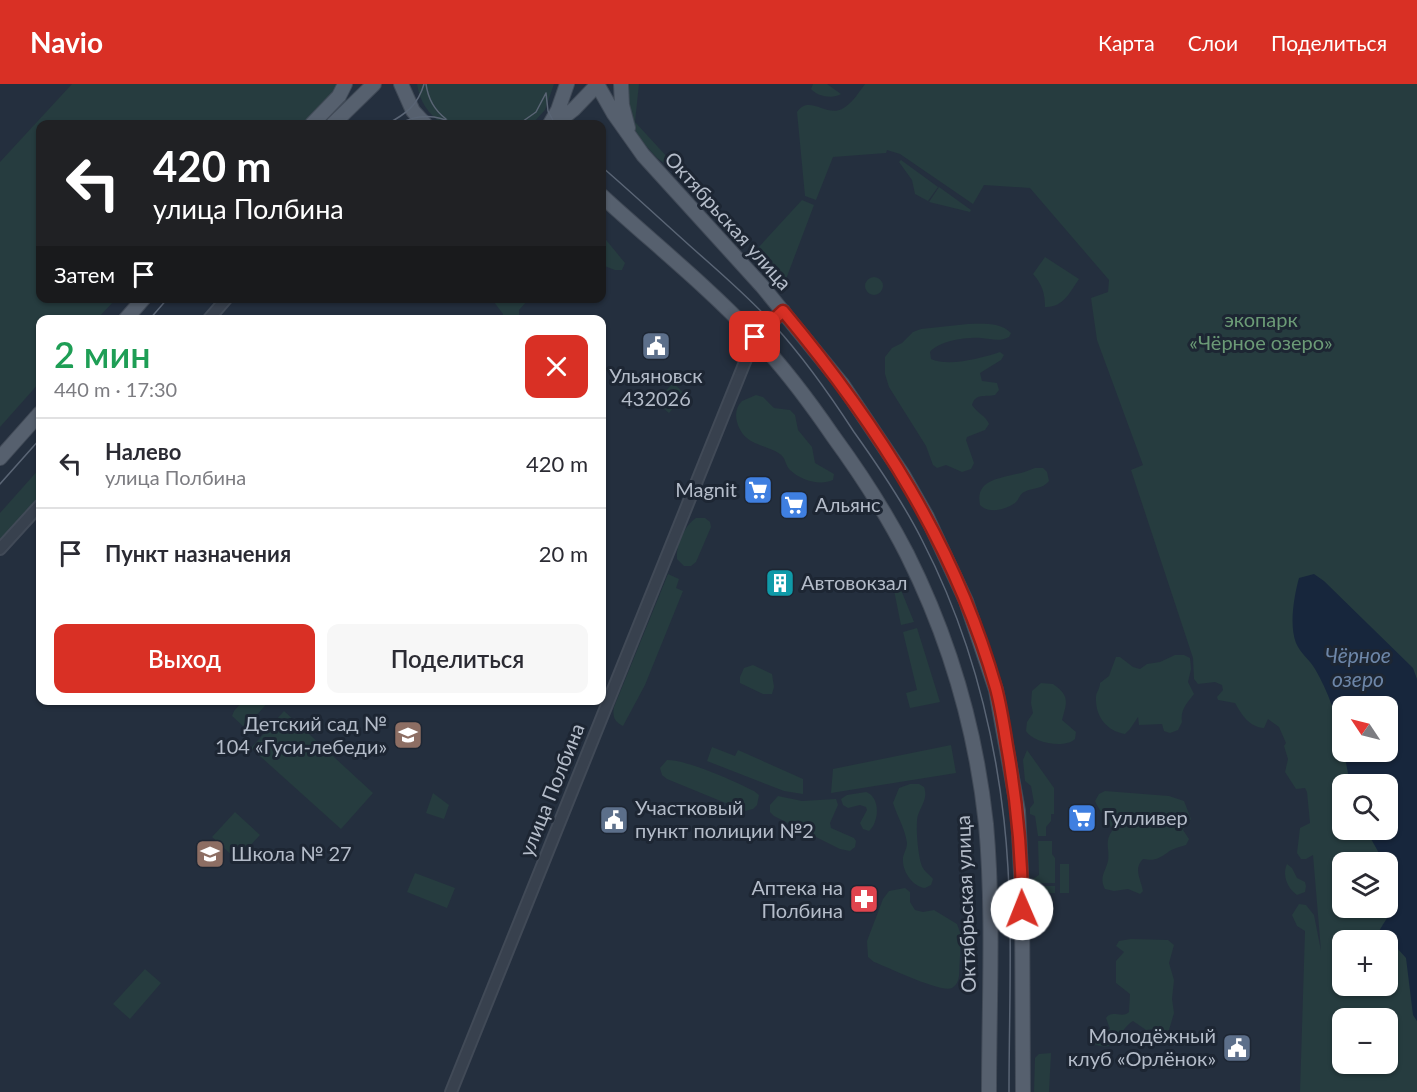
<!DOCTYPE html>
<html lang="ru">
<head>
<meta charset="utf-8">
<style>
  body { margin:0; font-family:Lato,sans-serif; background:#f7f7f7; color:#2b2b33; height:100vh; display:flex; flex-direction:column; font-size:22px; white-space:nowrap }
  * { box-sizing:border-box; margin:0 }
  p { font-size:20px; color:#7c7c81 }
  .icon { flex:none; width:33px; height:33px; fill:none; stroke:currentColor; stroke-width:2; stroke-linecap:round; stroke-linejoin:round }
  .map { position:relative; flex:1; overflow:hidden }
  .details { position:absolute; left:36px; top:231px; width:570px; height:390px; display:flex; flex-direction:column; background:#fff; border-radius:12px; box-shadow:0 2px 4px #0004 }
  .details>* { flex:none }
  .banner { position:absolute; left:36px; top:36px; width:570px; height:183px; border-radius:12px; box-shadow:0 2px 4px #0004; background:#202124; color:#fff; overflow:hidden }
  .needle { width:39px; rotate:305deg }
  .tools { position:absolute; left:1332px; top:612px; display:grid; gap:12px }
  .tools a { display:grid; place-items:center; width:66px; height:66px; border-radius:12px; background:#fff; box-shadow:0 2px 4px #0004; font-size:30px }
  .pin { position:absolute; display:grid; place-items:center; width:51px; height:51px; color:#fff; margin:-26px; border-radius:12px; box-shadow:0 3px 9px #0006 }
  .me { position:absolute; width:66px; margin:-33px; rotate:359deg; stroke-linejoin:round; filter:drop-shadow(0 0 4px #0008) }
  .turn { display:flex; align-items:center; gap:21px; height:126px; padding:0 18px; font-size:27px }
  .turn .icon { width:78px; height:78px; stroke-width:2.5 }
  .turn b { display:block; font-size:42px; line-height:51px }
  .then { display:flex; align-items:center; height:57px; padding:0 18px; background:#0003; gap:12px; font-size:22px }
  .round { display:grid; place-items:center; flex:none; width:63px; height:63px; border-radius:12px; background:#f7f7f7 }
  .overview { display:flex; align-items:center; justify-content:space-between; height:102px; padding:0 18px }
  h1 { font-size:36px; font-weight:600; line-height:45px; color:#1e9e55 }
  .primary-button { display:flex; gap:12px; margin-top:auto; padding:12px 18px }
  .primary-button a { flex:1; height:69px; border-radius:12px; background:#d93025; color:#fff; font-size:24px; font-weight:600; line-height:69px; text-align:center }
  .primary-button a+a { background:#f7f7f7; color:#2b2b33 }
  ul { padding:0; list-style:none }
  li { display:flex; align-items:center; gap:18px; height:90px; padding:0 18px; border-top:2px solid #e1e1e2 }
  li div { flex:1 }
  li b { display:block; font-size:22px }
  li em { font-style:normal }
  header { display:flex; align-items:center; gap:36px; box-sizing:border-box; height:84px; padding:0 30px; background:#d93025; color:#fff }
  header strong { font-size:28px }
  nav { display:flex; gap:33px; margin-inline-start:auto; font-size:21px }
  .map>svg:first-child { display:block }
  .green { fill:#263c3f; fill-rule:evenodd }
  .water { fill:#17263c }
  .lines { fill:none; stroke-linecap:round; stroke-linejoin:round }
  .minor-casing { stroke:#414a57; stroke-width:14 }
  .major-casing { stroke:#414a57; stroke-width:16 }
  .minor { stroke:#38414e; stroke-width:10 }
  .major { stroke:#56606e; stroke-width:14 }
  .tram { stroke:#5a6575; stroke-width:1.5 }
  .route-casing { stroke:#8d1f18; stroke-width:15 }
  .route { stroke:#d93025; stroke-width:10 }
  .labels { text-anchor:middle; stroke-width:6; stroke-linejoin:round; paint-order:stroke }
  .street-label { font-size:20px; fill:#b4bcc9; stroke:#1d2633 }
  .park-label { font-size:20px; fill:#6b9a76; stroke:#1d2633 }
  .poi-label { font-size:20px; fill:#b4bcc9; stroke:#1d2633; text-anchor:start }
  .water-label { font-size:21px; font-style:italic; fill:#6d86a8; stroke:#1d2633 }
</style>
</head>
<body>
<header>
<strong>Navio</strong>
<nav><a>Карта</a><a>Слои</a><a>Поделиться</a></nav>
</header>
<div class="map">
<svg width="1417" height="1008" viewBox="0 0 1417 1008">
  <rect width="100%" height="100%" fill="#242f3e"/>
  <path class="green" d="M72,0h270l-32,37 -6,3h-264v174l76,1 -19,20 -57,1v62l-40,45v-265z
    M417,0h137l-9,26 -13,14h-89c-15,-10 -23,-22 -26,-40z
    M624,0h15l-4,38 91,99 -7,-3 -42,-46 -20,-14 -18,-20 -8,-13z
    M813,0h14l14,10c-8,5 -23,3 -30,-5z
    M865,0h552v1008h-117l5,-161 -8,-5 -5,-11 7,-11 7,1 8,10 7,36 -8,-96 -7,4h-5l-4,-6 3,-25 10,-5 -3,-31 -2,-4 -9,1 -11,-17 3,-13 -4,-13 2,-3 -7,-16 -11,-8 -4,9c-15,-1 -22,-13 -29,-25l-17,-3 -1,-3 6,-7 -1,-5 -7,-3 -17,2 -4,-5 -1,-21 -62,-188 12,-5 -46,-125 -6,-42 17,-6 1,-12 -79,-92 -46,-3 -11,19 -73,-50 -13,-4 -1,3 -53,4 -17,43 -11,-4 -8,-84c12,-18 29,5 45,-3 10,-5 17,-17 23,-25zM1342,622h46v46h-46zM1342,700h46v46h-46zM1342,778h46v46h-46zM1342,856h46v46h-46zM1342,934h46v46h-46z
    M901,76l37,27 -10,14 -13,-7 -3,-14 -13,-18z
    M939,103l32,23 -1,2 -41,-10z
    M802,116l12,5 -31,82c-11,-12 -14,-25 -26,-38z
    M602,151l23,28 -3,7h-7l-13,-5z
    M1045,173l34,22c-9,13 -16,29 -34,28 0,-14 -3,-23 -12,-33z
    M865 202a9 9 0 1 1 18 0a9 9 0 1 1-18 0Z
    M496,215h33l-10,11v5l5,4h-21v-5l-9,-12z
    M968,240c15,0 32,-2 43,9l-2,4c-9,5 -18,2 -28,1 -15,-1 -42,3 -51,14l1,7c18,8 51,-1 69,-7l4,3 -3,5 -21,13 2,8 15,2 2,7 -4,5c-9,2 -20,-2 -23,10 5,8 14,11 17,19l-4,6 -18,7 -1,3 8,23 -3,6 -9,3 -16,-7 -9,3 -4,-3 -7,-19 -37,-59 -4,-13v-17l7,-9 10,-5 11,-11 8,-3z
    M673,299l12,11 -16,19 -13,-11z
    M756,311l7,2 11,11 16,2 5,5 3,15 14,17 3,16 19,11 -1,6c-13,6 -33,0 -43,-10 -5,-5 -4,-12 -10,-16 -17,-11 -36,-8 -43,-32 -2,-7 -1,-15 5,-21z
    M40,384v27l-40,45v-27z
    M1035,384h8l4,4 2,9c-7,9 -16,6 -25,11 -5,3 -5,8 -9,11 -10,7 -26,11 -35,2 -5,-25 18,-26 36,-31 7,-1 13,-4 19,-6z
    M696,434h9l5,4 1,5 -15,35 -5,4h-7l-7,-7c-1,-14 7,-33 19,-41z
    M668,490l11,5 -3,9 7,3 -38,94 -22,41c-8,-4 -11,-9 -9,-19z
    M897,496l17,42 -13,3 -7,-35z
    M917,544l23,74 -30,6 -4,-15 11,-3 -14,-58z
    M1175,571h9l6,3 1,11 -3,13 6,12c-7,9 -14,16 -12,28l-4,8 -8,3 -6,-2 -2,-7 -23,1 -1,-8 -8,12 -5,5c-19,-3 -30,-18 -29,-37 0,-5 4,-8 4,-14l9,-7 7,-19h4l13,10 7,2 7,-5 13,-2z
    M753,581l19,9 2,13 -2,7h-9l-23,-11v-6l4,-9z
    M1041,599l12,1c17,12 14,18 9,36l14,12 -1,7c-10,10 -42,4 -49,-8l1,-9 6,-9 -2,-10 1,-12z
    M243,617v-1l26,1 -20,23 -6,2 -11,-10 2,-5z
    M284,627l89,82 -32,36 -90,-81z
    M951,661l5,28 -125,20 2,-24z
    M712,663l23,9 3,-6 65,29v15l-19,-3 -77,-30z
    M1027,666l27,38v26h-3v7l-5,6v9h-8l-3,-20 -5,-2v-6l4,-5 -3,-17 -6,-5 -2,-21z
    M667,676c21,0 67,21 87,31l5,4 -2,10 -4,4 -8,2 -78,-32 -5,-4 -2,-7z
    M910,700h9l5,3c4,11 -2,17 -6,28 -3,8 0,45 5,53 2,4 7,7 10,11l-2,6 -6,3c-11,-1 -22,-15 -22,-27 -1,-6 4,-11 4,-18 -2,-15 -10,-27 -14,-40l6,-15z
    M1105,707l64,5 15,5 7,18 -8,11 6,9 -3,6c-6,2 -15,4 -19,8 -9,6 -12,8 -24,6 -10,10 -2,20 0,32l-3,3 -12,-5 -14,2 -9,-2c-6,-12 0,-16 3,-28 2,-12 -4,-19 4,-30 -1,-9 -13,-19 -17,-30l4,-7z
    M866,708c15,5 13,31 3,39l-6,-2 -3,-6 7,-13 -1,-3 -6,-2 -12,3 -5,-3 -2,-6 6,-4z
    M433,709l16,12 -5,14 -18,-6z
    M778,712l24,5 34,-2 2,6 -8,18 1,5 23,10 2,3 -1,6 -5,4 -10,-2 -66,-33 -4,-4v-7z
    M235,728l25,23 -23,25 -25,-23z
    M1038,757h14v13l3,4v25h-22v-4l6,-4z
    M1060,780h9v29h-9z
    M1287,780l5,4 5,10 8,4 1,4 -1,6 -8,3c-10,-7 -15,-20 -10,-31z
    M415,789l40,15 -8,20 -40,-16z
    M1034,802h21v7h-14l-6,-3z
    M905,804l5,4v10l5,8 8,2 11,-2 23,14 4,11 -2,41c-1,5 -2,9 -7,12 -12,5 -64,-21 -78,-26l-6,-5 -1,-16 16,-42 6,-8z
    M1131,855l37,1 6,5 -5,18 5,17 -2,19 2,14 -5,17 -9,3 -7,-4 -7,1 -13,-9c-18,11 -11,33 -39,23l-1,-4 2,-5 15,-6 -4,-11c6,-9 16,1 23,-6l1,-18 -14,-11v-22l8,-9 -8,-6 3,-5z
    M145,885l16,14 -31,36 -17,-15z
    M1051,969l-2,39h-15l1,-34 4,-4z"/>
  <path class="water" d="M1314,490l10,7 89,87 4,11v342l-4,-6 -7,-57 -9,-10 -9,-4v-4h-8l-3,-4c4,-11 13,-19 15,-30l-4,-44h-4l-18,-32h22v-46h-38l-6,-32h44v-46h-46v38c-4,-25 -14,-53 -27,-75 -5,-9 -15,-16 -19,-26 -7,-18 -2,-47 3,-65z"/>
  <g class="lines">
    <g class="minor-casing">
      <path id="minor" d="M208,236l19,-22
        M0,465l40,-44
        M451,1008l304,-755"/>
    </g>
    <g class="major-casing">
      <path id="major" d="M401,0l12,27 12,13
        M597,0l17,30 29,41 119,131 80,98 61,91 24,42 39,84 30,89 22,121 4,83 1,198
        M621,0l1,21 6,23
        M312,40l27,-28 6,-12
        M333,40l41,-40
        M550,40l8,-14 9,-26
        M555,40l19,-15 24,-25
        M602,112c50,46 104,89 151,139 30,31 56,66 80,101 27,37 53,77 74,118 42,84 69,177 79,270 8,89 3,179 3,268
        M125,236l19,-22
        M755,253l28,-26
        M0,374l40,-45"/>
    </g>
    <use href="#minor" class="minor"/>
    <use href="#major" class="major"/>
    <path class="tram" d="M426,0c2,15 8,26 20,35
      M546,9l2,18 7,13
      M387,40c19,-10 31,-19 37,-40
      M399,40c20,-11 37,-9 57,0
      M519,40l17,-12 10,-19
      M602,83c29,25 58,52 87,78 29,26 59,51 85,80 30,33 56,70 80,107 25,35 49,70 68,108 45,87 71,183 82,280 10,90 5,182 5,272
      M149,236l19,-22
      M0,400l40,-45"/>
  </g>
  <g class="lines">
    <g class="route-casing">
      <path id="route" d="M755,253l28,-26c95,114 172,234 213,377 5,19 8,39 11,58 10,56 15,107 15,163"/>
    </g>
    <use href="#route" class="route"/>
  </g>
  <defs>
    <g id="civic-square" transform="scale(1.5)"><rect x="-9" y="-9" width="18" height="18" rx="4" fill="#5c6f8a" stroke="#1d2633"/><path d="M-.6-6.5H3V-4.5H.6V-3L4-1V1h2V6H-6V1h2V-1L-.6-3ZM-1.2 2.5V6h2.4V2.5Z" fill="#fff"/></g>
    <g id="supermarket-square" transform="scale(1.5)"><rect x="-9" y="-9" width="18" height="18" rx="4" fill="#3f7fe0" stroke="#1d2633"/><path d="M-6-5.5h2.5l.6 2H6L4.5 2H-2.5L-4.4-4H-6ZM-1.5 3.2a1.3 1.3 0 1 0 .1 0ZM3 3.2a1.3 1.3 0 1 0 .1 0Z" fill="#fff"/></g>
    <g id="building-square" transform="scale(1.5)"><rect x="-9" y="-9" width="18" height="18" rx="4" fill="#0f9aa8" stroke="#1d2633"/><path d="M-4-6H4V6H1V3H-1V6H-4ZM-2.5-4.3h1.7v1.8h-1.7ZM.8-4.3h1.7v1.8H.8ZM-2.5-1h1.7V.8h-1.7ZM.8-1h1.7V.8H.8Z" fill="#fff"/></g>
    <g id="school-square" transform="scale(1.5)"><rect x="-9" y="-9" width="18" height="18" rx="4" fill="#8d6e63" stroke="#1d2633"/><path d="M0-5L7-2L0 1L-7-2ZM-4 1L0 2.5L4 1V4Q0 6-4 4Z" fill="#fff"/></g>
    <g id="pharmacy-square" transform="scale(1.5)"><rect x="-9" y="-9" width="18" height="18" rx="4" fill="#e0444e" stroke="#1d2633"/><path d="M-2-6h4v4h4v4h-4v4h-4v-4h-4v-4h4Z" fill="#fff"/></g>
  </defs>
  <g fill-rule="evenodd">
    <use href="#civic-square" x="656" y="262"/>
    <use href="#supermarket-square" x="758" y="406"/>
    <use href="#supermarket-square" x="794" y="421"/>
    <use href="#building-square" x="780" y="499"/>
    <use href="#school-square" x="408" y="651"/>
    <use href="#supermarket-square" x="1082" y="734"/>
    <use href="#civic-square" x="614" y="736"/>
    <use href="#school-square" x="210" y="770"/>
    <use href="#pharmacy-square" x="864" y="815"/>
    <use href="#civic-square" x="1237" y="964"/>
  </g>
  <g class="labels">
    <g class="street-label">
      <text transform="translate(728 137) rotate(48)" y="7">Октябрьская улица</text>
      <text transform="translate(552 706) rotate(-68)" y="7">улица Полбина</text>
      <text transform="translate(966 820) rotate(-92)" y="7">Октябрьская улица</text>
    </g>
    <g class="park-label">
      <text x="1261" y="243">экопарк<tspan x="1261" dy="23">«Чёрное озеро»</tspan></text>
    </g>
    <g class="poi-label">
      <text x="656" y="299" text-anchor="middle">Ульяновск<tspan x="656" dy="23">432026</tspan></text>
      <text x="737" y="413" text-anchor="end">Magnit</text>
      <text x="815" y="428">Альянс</text>
      <text x="801" y="506">Автовокзал</text>
      <text x="387" y="647" text-anchor="end">Детский сад №<tspan x="387" dy="23">104 «Гуси-лебеди»</tspan></text>
      <text x="635" y="731">Участковый<tspan x="635" dy="23">пункт полиции №2</tspan></text>
      <text x="1103" y="741">Гулливер</text>
      <text x="231" y="777">Школа № 27</text>
      <text x="843" y="811" text-anchor="end">Аптека на<tspan x="843" dy="23">Полбина</tspan></text>
      <text x="1216" y="959" text-anchor="end">Молодёжный<tspan x="1216" dy="23">клуб «Орлёнок»</tspan></text>
    </g>
    <g class="water-label">
      <text x="1358" y="579">Чёрное<tspan x="1358" dy="24">озеро</tspan></text>
    </g>
  </g>
</svg>
<div class="tools">
<a><svg class="needle" viewBox="-14 -14 28 28"><path d="M0-13l5 13h-10z" fill="#e53935"/><path d="M0 13l5-13h-10z" fill="#7c7c81"/></svg></a>
<a><svg class="icon" aria-label="search" viewBox="0 0 24 24"><circle cx="10" cy="10" r="6"/><path d="M15 15l6 6"/></svg></a>
<a><svg class="icon" aria-label="layers" viewBox="0 0 24 24"><path d="M12 4l9 5-9 5-9-5zM3 14l9 5 9-5"/></svg></a>
<a>+</a>
<a>−</a>
</div>
<div class="pin" style="left:755px;top:253px;background:#d93025"><svg class="icon" aria-label="arrive" viewBox="0 0 24 24"><path d="M6 21V4h12l-3 4 3 4H6"/></svg></div>
<svg class="me" style="left:1022px;top:825px" viewBox="-20 -20 40 40"><circle r="19" fill="#fff"/><path d="M0-13L10 11 0 6-10 11z" fill="#d93025"/></svg>
<div class="banner">
<div class="turn"><svg class="icon" aria-label="left" viewBox="0 0 24 24"><path d="M17 20v-9H6M10 6l-5 5 5 5"/></svg><div><b>420 m</b>улица Полбина</div></div>
<div class="then">Затем<svg class="icon" aria-label="arrive" viewBox="0 0 24 24"><path d="M6 21V4h12l-3 4 3 4H6"/></svg></div>
</div>
<section class="details">
<div class="overview"><div><h1>2 мин</h1><p>440 m · 17:30</p></div><a class="round" style="background:#d93025;color:#fff"><svg class="icon" aria-label="close" viewBox="0 0 24 24"><path d="M6 6l12 12M18 6L6 18"/></svg></a></div>
<ul>
<li><svg class="icon" aria-label="left" viewBox="0 0 24 24"><path d="M17 20v-9H6M10 6l-5 5 5 5"/></svg><div><b>Налево</b><p>улица Полбина</p></div><em>420 m</em></li>
<li><svg class="icon" aria-label="arrive" viewBox="0 0 24 24"><path d="M6 21V4h12l-3 4 3 4H6"/></svg><div><b>Пункт назначения</b></div><em>20 m</em></li>
</ul>
<div class="primary-button"><a>Выход</a><a>Поделиться</a></div>
</section>
</div>
</body>
</html>
